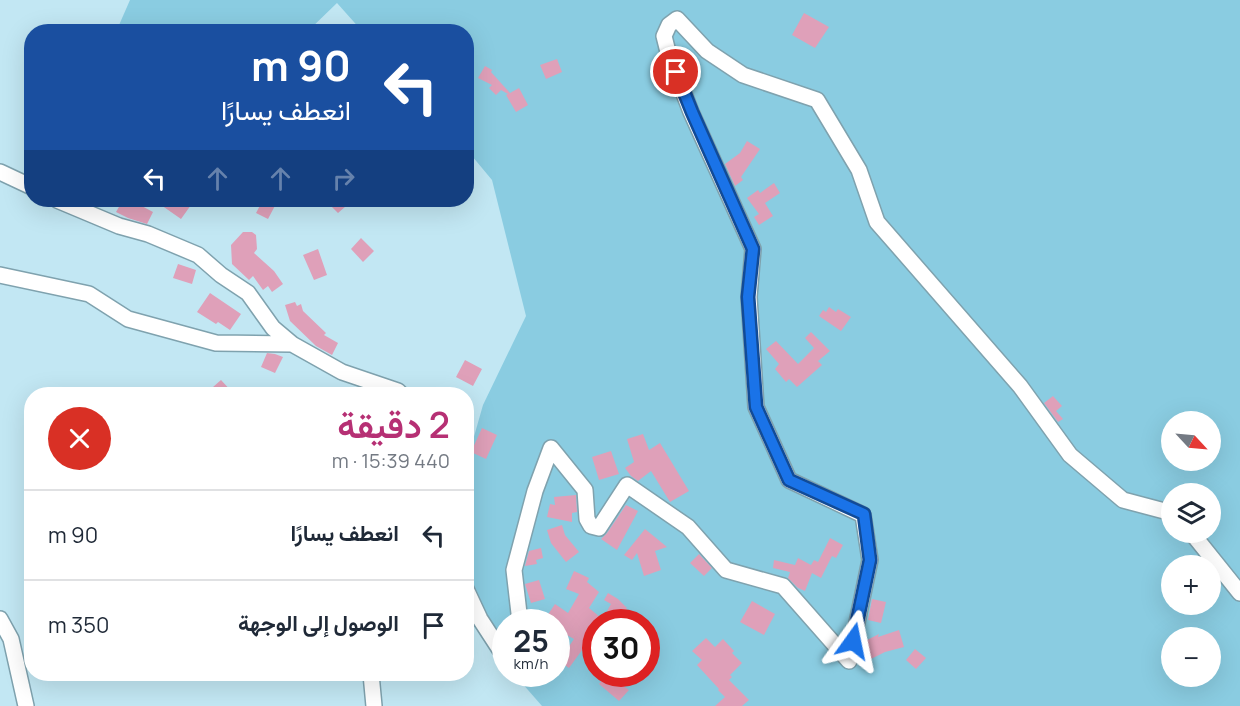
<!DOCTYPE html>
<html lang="ar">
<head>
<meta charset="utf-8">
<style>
  body { margin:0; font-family:Manrope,Vazirmatn,sans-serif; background:#f6f6f7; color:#1f2937; direction:rtl; height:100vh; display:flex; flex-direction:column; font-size:22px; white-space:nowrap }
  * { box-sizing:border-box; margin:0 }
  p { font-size:20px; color:#747a83 }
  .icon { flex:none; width:33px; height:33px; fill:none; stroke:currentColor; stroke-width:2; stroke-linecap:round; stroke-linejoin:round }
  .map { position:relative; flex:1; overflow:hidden; direction:ltr }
  .side { position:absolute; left:24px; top:387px; width:450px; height:294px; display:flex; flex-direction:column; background:#fff; border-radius:24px; box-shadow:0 6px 24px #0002; direction:rtl }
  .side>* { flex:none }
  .guide { position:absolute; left:24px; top:24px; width:450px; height:183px; border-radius:24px; box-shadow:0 6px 24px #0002; direction:rtl; background:#1a4fa0; color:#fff; overflow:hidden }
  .needle { width:39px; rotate:116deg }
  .controls { position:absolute; left:1161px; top:411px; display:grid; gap:12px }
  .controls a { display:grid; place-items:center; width:60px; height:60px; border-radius:50%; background:#fff; box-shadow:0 6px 24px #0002; font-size:30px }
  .speed { position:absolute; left:492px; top:609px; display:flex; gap:12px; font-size:30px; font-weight:700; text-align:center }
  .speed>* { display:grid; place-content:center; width:78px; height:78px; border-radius:50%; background:#fff; box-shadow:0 6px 24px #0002; line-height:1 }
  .speed small { font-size:15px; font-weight:400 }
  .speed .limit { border:9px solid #d22; background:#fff; color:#111 }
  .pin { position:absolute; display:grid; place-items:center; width:51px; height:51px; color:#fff; margin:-26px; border:3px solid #fff; border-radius:50%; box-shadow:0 2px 6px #0007 }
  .me { position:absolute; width:66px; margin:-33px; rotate:12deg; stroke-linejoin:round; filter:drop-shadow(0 0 4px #0008) }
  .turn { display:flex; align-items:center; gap:21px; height:126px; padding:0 24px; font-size:27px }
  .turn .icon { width:78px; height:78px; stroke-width:2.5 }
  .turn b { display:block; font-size:42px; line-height:51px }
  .lanes { display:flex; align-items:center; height:57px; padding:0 24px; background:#0003; justify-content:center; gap:30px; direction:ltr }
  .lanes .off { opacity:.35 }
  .round { display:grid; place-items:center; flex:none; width:63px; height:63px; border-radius:32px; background:#f6f6f7 }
  .headline { display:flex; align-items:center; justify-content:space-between; height:102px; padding:0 24px }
  h1 { font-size:36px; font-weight:600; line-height:45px; color:#b63074 }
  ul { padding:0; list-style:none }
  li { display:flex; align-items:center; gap:18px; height:90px; padding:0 24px; border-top:2px solid #e0e1e3 }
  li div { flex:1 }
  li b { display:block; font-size:22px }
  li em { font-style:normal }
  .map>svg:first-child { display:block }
  .green { fill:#8acce1; fill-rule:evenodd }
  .building { fill:#dfa0b9 }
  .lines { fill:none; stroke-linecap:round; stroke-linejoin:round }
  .minor-casing { stroke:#7fa2ae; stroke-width:18 }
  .minor { stroke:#fff; stroke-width:15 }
  .route-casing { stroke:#114b97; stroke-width:15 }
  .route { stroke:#1a73e8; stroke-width:10 }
</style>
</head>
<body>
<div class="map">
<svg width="1240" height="706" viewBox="0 0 1240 706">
  <rect width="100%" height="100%" fill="#c2e7f3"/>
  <path class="green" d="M130,0h1110v706h-698l-28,-32h42v-52h-50l-1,41 -38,-45v-157l16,-56 43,-89 -34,-136 -25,-30 -1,-118 -104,-1 -25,-28 -29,28 -192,1zM1172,422h38v38h-38zM1172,494h38v38h-38zM1172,566h38v38h-38zM596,622h50v52h-50zM1172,638h38v38h-38z"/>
  <path class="building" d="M804,13l25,14 -14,21 -23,-13z
    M557,59l5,13 -16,7 -6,-14z
    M485,66l7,4 -1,2 19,21 9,-5 9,17 -12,7 -10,-17 2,-1 -7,-4 -5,5 -7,-7 3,-3 -14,-7z
    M747,141l13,8 -19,28 2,3 -8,6 -10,-22 15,-11z
    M774,183l6,10 -15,10 8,13 -14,9 -5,-8 5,-3 -12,-16 11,-8 2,3z
    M123,200h17l-2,4 15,8 -6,12 -19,-6 -12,-6z
    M165,200h19l7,5 -10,14 -20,-14z
    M263,200h15l-10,19 -12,-6z
    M325,200h28l-15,13z
    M243,232h9l4,3 1,14 -3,4 20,18 9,13 -11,8 -4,-6 -5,4 -10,-14 -4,4 -17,-16 -1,-19z
    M361,238l13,13 -11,11 -12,-13z
    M318,249l9,26 -13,5 -11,-25z
    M178,264l18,6 -4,14 -19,-6z
    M210,293l31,21 -11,16 -12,-8 -2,2 -19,-12z
    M295,302l2,4 4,-2 2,7 23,22 -2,2 14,8 -6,12 -16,-9 -26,-25 -5,-16z
    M829,307l7,5 2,-3 13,8 -10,14 -22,-15 4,-6 3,2z
    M811,332l19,19 -12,10 4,4 -25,22 -8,-8 -3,3 -11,-13 4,-5 -13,-15 10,-8 22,23 16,-16 -9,-10z
    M267,353l8,1 8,3 -8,16 -14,-6z
    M465,360l17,9 -9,17 -17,-9z
    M221,380l13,14h-29z
    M1053,396l9,10 -6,5 7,8 -5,3 -14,-19z
    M482,428l15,7 -11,24 -15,-7z
    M643,434l6,16 11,-7 29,48 -19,11 -19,-31 -13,10 -7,-5 -6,-8 9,-6 -7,-23z
    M611,451l8,23 -20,6 -7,-23z
    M576,495l1,17 -5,1v9l-25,-5 3,-13 5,1 -1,-8z
    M626,505l12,6 -21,39 -16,-11 6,-6z
    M562,525l3,10 14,17 -13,10 -15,-19 -4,-13z
    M645,529l22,18 -12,4 6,19 -17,6 -7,-23 -5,7 -8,-5z
    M830,538l13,7 -7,13 -4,-2 -11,22 -9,-5 -7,18 -7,-3 -10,-10 2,-6 -17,-4 1,-8 21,5 3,-7 13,7 3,-5 4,2z
    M541,548l2,10 -7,2 1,4 -12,2 4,-15z
    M699,554l13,14 -8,8 -14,-13z
    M574,571l15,7 -2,4 12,10 -10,16 17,14h-10v35l-11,-11 -16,22 -10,-7 15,-22 -18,-10v-7h-13l12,-18 13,9 11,-19 -13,-5z
    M539,580l6,19 -14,4 -6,-19z
    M608,593l10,6 9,9 -1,1 10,13h-16l-4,-4 -1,1 -8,-8 4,-7 -7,-4z
    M872,599l14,3 -5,21 -13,-3z
    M752,601l23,13 -11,21 -24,-13z
    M899,630l5,17 -19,5 -14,7 -8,-17 16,-8 -1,3z
    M706,638l9,9 8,-8 11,12 -2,2 10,10 -12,12 2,2 -3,3 20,20 -7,6h-27l10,-9 -7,-7 1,-1 -22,-24 5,-5 -10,-9z
    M915,649l11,9 -10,11 -10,-9z
    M597,674h23l-5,6 14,10 -10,11 -20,-17 4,-5z"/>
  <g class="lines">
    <g class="minor-casing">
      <path id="minor" d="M0,172l32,15
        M57,200l62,26 29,8 50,21 23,20 27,18 25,35 19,16
        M0,275l89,19 39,25 88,24 76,1 50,28 56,19 3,3
        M1191,532l49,61
        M466,589l14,30 26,40
        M0,619l11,20 15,67
        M520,622l-6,-52 21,-79 16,-43 34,42 2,29 4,7 8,2 28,-43 61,42 38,43 57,16 66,75 21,-101 -7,-45 -74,-35 -33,-73 -7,-110 4,-48 -62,-137 -23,-60 -4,-16 5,-11 8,-6 30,32 36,24 74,25 42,70 18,52 143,164 50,69 53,45 49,13
        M371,674l3,32"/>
    </g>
    <use href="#minor" class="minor"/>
  </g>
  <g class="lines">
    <g class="route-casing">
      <path id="route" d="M676,72l16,40 61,137 -5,48 8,110 33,73 75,34 6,46 -17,81"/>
    </g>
    <use href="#route" class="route"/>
  </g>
</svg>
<div class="controls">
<a><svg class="needle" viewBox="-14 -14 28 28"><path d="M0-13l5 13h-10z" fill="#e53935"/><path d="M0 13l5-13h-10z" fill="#747a83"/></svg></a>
<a><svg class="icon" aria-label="layers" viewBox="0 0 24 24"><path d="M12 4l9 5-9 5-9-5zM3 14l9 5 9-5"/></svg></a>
<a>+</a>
<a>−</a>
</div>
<div class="speed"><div>25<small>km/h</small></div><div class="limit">30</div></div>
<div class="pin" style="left:676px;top:72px;background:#d93025"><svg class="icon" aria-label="arrive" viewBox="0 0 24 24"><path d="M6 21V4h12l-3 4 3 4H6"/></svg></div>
<svg class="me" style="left:853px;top:641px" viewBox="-20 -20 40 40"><path d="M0-17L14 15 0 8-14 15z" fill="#1a73e8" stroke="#fff" stroke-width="4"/></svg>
<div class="guide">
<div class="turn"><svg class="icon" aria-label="left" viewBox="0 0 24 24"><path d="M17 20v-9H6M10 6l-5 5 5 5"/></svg><div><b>90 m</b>انعطف يسارًا</div></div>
<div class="lanes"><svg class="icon" aria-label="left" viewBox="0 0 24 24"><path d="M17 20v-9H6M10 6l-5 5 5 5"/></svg><svg class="icon off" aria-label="ahead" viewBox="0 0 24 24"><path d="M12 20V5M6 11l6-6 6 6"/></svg><svg class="icon off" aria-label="ahead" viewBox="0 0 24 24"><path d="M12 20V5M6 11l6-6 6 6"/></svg><svg class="icon off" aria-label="right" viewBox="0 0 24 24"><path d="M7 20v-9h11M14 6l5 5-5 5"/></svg></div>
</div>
<section class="side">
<div class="headline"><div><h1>2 دقيقة</h1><p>440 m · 15:39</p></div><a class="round" style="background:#d93025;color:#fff"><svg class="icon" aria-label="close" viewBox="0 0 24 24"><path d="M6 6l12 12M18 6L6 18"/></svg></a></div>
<ul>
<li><svg class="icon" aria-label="left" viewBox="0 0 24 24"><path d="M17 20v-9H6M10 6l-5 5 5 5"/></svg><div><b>انعطف يسارًا</b></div><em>90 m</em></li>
<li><svg class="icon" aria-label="arrive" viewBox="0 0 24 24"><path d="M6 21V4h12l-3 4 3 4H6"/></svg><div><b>الوصول إلى الوجهة</b></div><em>350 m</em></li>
</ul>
</section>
</div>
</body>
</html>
